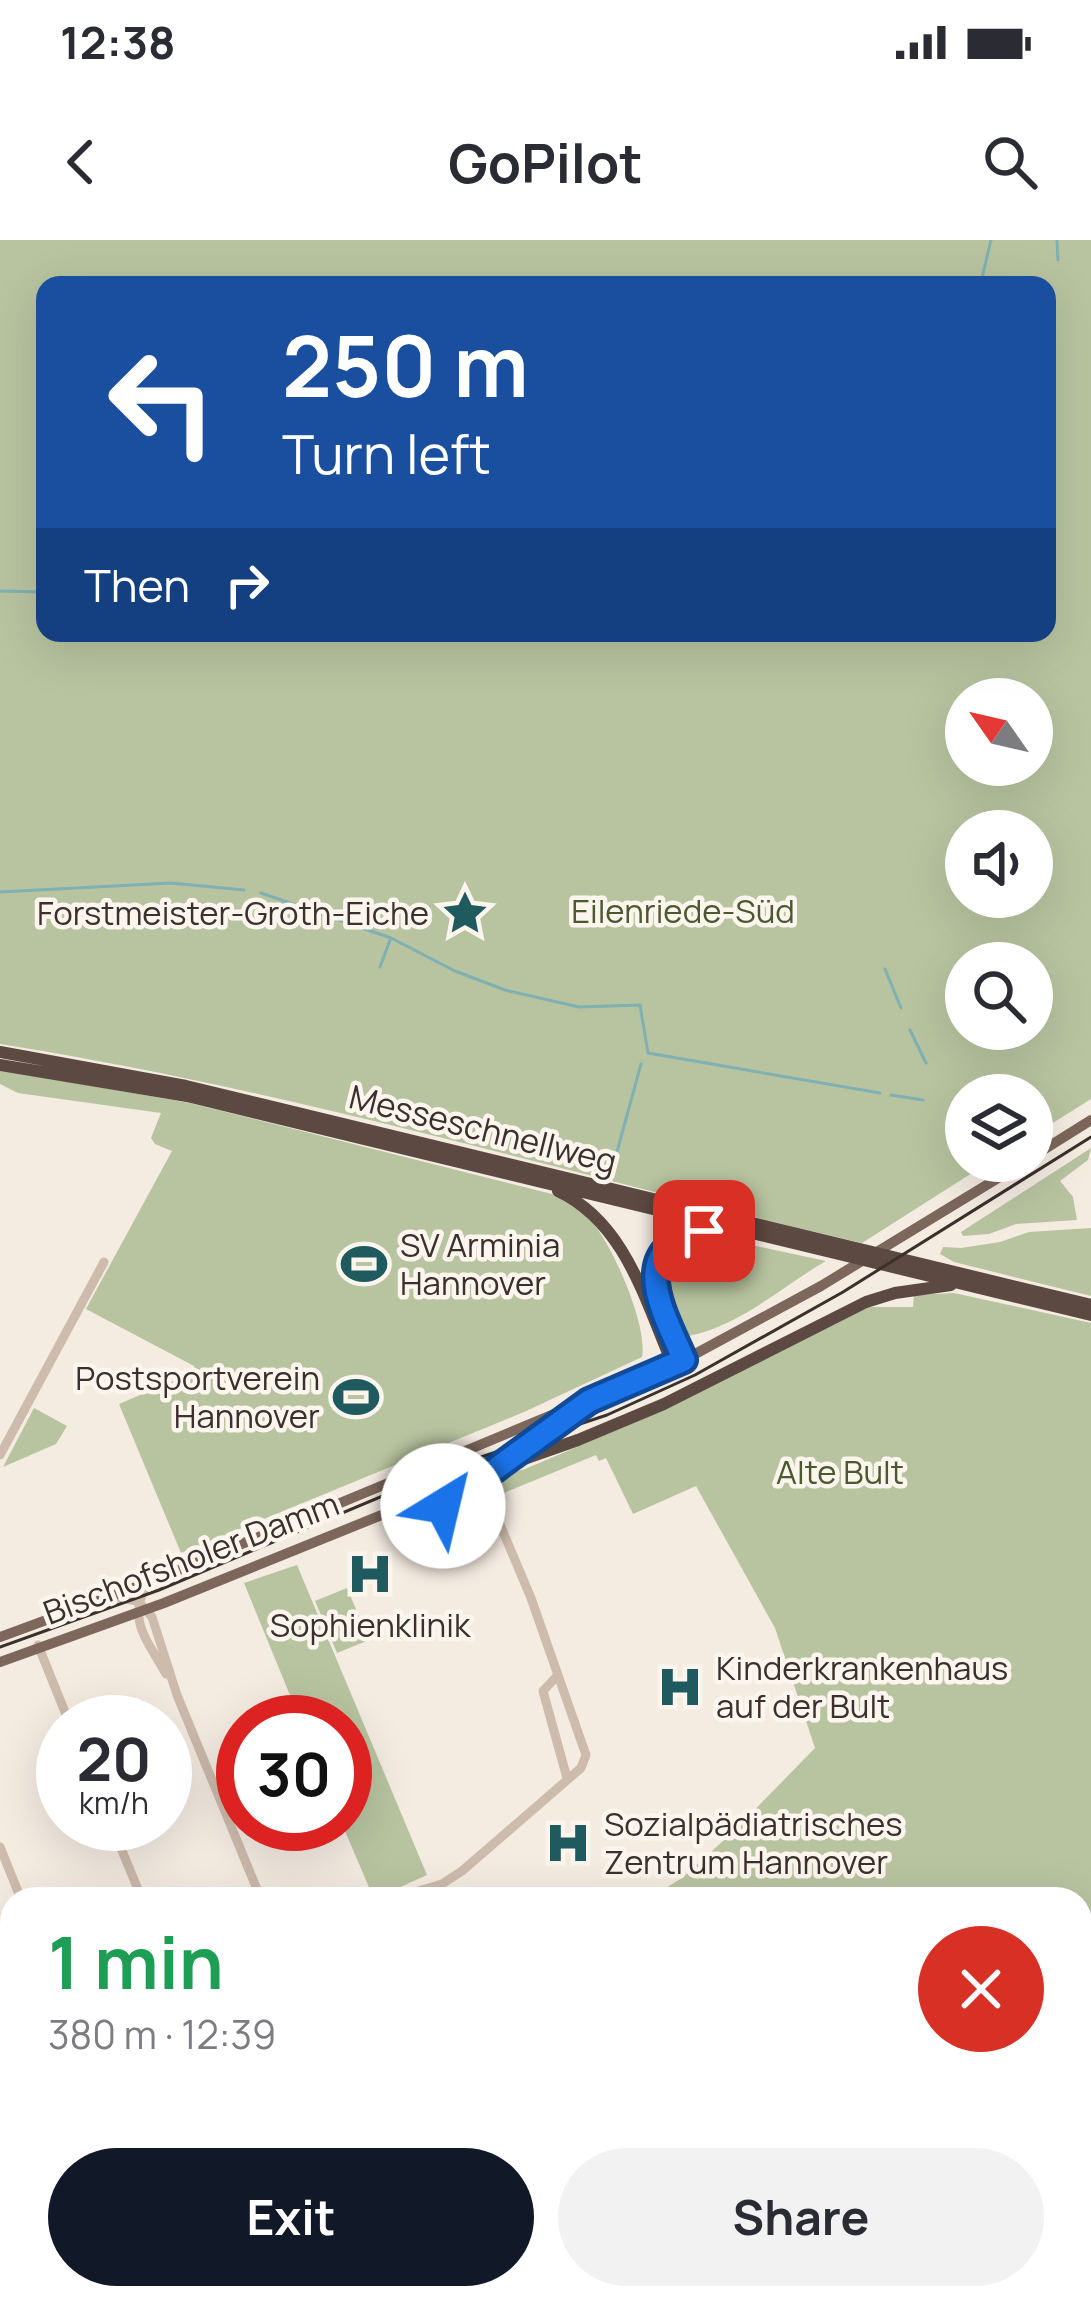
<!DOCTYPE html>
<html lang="en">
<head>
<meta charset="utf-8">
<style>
  body { margin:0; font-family:Manrope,sans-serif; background:#f2f2f3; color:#2b2b33; height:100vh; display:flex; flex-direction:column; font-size:45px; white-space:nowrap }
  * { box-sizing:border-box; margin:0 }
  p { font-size:39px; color:#7c7c81 }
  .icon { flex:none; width:66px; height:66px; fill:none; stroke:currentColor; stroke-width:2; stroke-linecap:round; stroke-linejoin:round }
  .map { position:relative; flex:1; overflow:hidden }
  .side { position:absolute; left:0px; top:1647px; width:1092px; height:423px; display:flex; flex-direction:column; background:#fff; border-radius:36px 36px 0 0; box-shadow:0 12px 48px #0002 }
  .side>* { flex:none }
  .top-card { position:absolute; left:36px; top:36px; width:1020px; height:366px; border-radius:24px; box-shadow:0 12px 48px #0002; background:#1a4fa0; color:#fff; overflow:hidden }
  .needle { width:78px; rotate:304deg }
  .tools { position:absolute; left:945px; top:438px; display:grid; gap:24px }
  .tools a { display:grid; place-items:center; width:108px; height:108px; border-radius:50%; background:#fff; box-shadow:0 12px 48px #0002; font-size:60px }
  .speed { position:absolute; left:36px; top:1455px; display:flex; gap:24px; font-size:60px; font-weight:700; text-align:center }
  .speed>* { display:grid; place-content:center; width:156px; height:156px; border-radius:50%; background:#fff; box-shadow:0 12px 48px #0002; line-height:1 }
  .speed small { font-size:30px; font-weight:400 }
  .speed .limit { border:18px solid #d22; background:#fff; color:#111 }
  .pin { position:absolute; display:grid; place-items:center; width:102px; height:102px; color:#fff; margin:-51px; border-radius:24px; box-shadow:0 6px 18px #0006 }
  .me { position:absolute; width:132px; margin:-66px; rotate:36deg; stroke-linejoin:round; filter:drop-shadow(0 0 9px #0008) }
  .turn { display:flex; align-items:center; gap:42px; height:252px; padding:0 48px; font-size:54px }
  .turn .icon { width:156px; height:156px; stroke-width:2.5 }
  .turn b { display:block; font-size:84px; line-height:102px }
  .then { display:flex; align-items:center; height:114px; padding:0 48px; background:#0003; gap:24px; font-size:45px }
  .round { display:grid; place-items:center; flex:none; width:126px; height:126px; border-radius:63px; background:#f2f2f3 }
  .head { display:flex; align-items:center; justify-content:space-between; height:204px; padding:0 48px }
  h1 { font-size:72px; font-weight:700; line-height:90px; color:#1e9e55 }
  .action { display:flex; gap:24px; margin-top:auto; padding:24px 48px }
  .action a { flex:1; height:138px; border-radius:72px; background:#111827; color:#fff; font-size:48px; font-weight:700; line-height:138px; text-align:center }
  .action a+a { background:#f2f2f3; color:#2b2b33 }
  .status { display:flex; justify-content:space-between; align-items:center; height:84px; padding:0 60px; background:#fff; direction:ltr }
  .status svg { height:33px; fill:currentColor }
  header { display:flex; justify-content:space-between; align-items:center; height:156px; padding:0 48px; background:#fff; font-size:54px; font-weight:700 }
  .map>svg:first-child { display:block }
  .green { fill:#b8c4a0; fill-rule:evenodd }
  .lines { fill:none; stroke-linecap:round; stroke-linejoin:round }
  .stream { stroke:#7fb0b2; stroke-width:3 }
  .minor { stroke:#cdbbac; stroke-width:9 }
  .major { stroke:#7d675c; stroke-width:10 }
  .highway { stroke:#5c4a42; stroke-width:12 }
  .tram { stroke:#3b302b; stroke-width:3 }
  .route-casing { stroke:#114b97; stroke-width:30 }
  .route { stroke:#1a73e8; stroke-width:21 }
  .labels { text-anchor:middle; stroke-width:9; stroke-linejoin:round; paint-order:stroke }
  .park-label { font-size:33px; fill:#4a5a2e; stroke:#fbf5ee }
  .poi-label { font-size:33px; fill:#3b302b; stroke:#fbf5ee; text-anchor:start }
  .street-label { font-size:33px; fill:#3b302b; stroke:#fbf5ee }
</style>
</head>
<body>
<div class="status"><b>12:38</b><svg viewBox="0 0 49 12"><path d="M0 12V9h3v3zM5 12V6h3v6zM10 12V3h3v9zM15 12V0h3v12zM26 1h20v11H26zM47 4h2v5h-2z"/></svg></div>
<header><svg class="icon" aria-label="back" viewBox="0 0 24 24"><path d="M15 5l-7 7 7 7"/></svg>GoPilot<svg class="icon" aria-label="search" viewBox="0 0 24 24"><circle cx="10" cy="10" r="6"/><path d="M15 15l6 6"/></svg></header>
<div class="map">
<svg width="1091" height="2068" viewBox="0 0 1091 2068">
  <rect width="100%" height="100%" fill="#f4ebe1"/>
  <path class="green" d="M0,0h1091v859l-59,37v-41h-66v66h25l-129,82c-287,-67 -570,-153 -862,-199zM45,45h1002v348h-1002zM966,459h66v66h-66zM966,591h66v66h-66zM966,723h66v66h-66z
    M0,830l190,33 362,91c13,8 29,16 40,28 21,24 56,104 50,135l-118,55 -343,141 -62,-149 77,-33 -2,-5 -108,-57 86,-158 -17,-7 -4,-6 10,-25 -143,-20 -18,-9z
    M1091,908l-3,12 -28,21 13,16 4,23 -61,4 -27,10 -26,2 -2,-4z
    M1091,988v68l-137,-34 -14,-8 3,-7 18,1 39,-6 29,-10z
    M705,995l121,26c-47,27 -87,67 -143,76 -25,-54 -43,-75 22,-102z
    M954,1053l137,30v985h-421l-2,-10h412v-399h-432l34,-21 51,-46 82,-84 -40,-120 -79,-142 -63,28 -27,-56 -7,3 -3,-6 -92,38 -3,-5 -17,7 -25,-3 -1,-3 67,-20 144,-61 200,-101h44l1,-12z
    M34,1168l33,18 -11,18 -53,23z
    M297,1325l130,310 -53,24 -32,-75 3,-102h-44l-57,-139z
    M347,1348l22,52 -32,13 -22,-52z
    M111,2058h304l3,10h-303z"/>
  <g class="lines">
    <path class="stream" d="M1057,0l1,20
      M982,38l9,-38
      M0,351l45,1
      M0,652l171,-9 73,7
      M261,653l130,45 64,33 50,19 74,17 61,-2 8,48 232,40
      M380,727l10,-27
      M885,729l16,39
      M910,790l16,33
      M891,855l32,5
      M612,930l29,-106"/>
    <path class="minor" d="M0,1215l104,-193
      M148,1342c-22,38 -1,57 18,92
      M114,1357l24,4 14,16 25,78 84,204
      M38,1405l31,77
      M557,1436l-14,15 24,87
      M111,1584l31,75
      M0,1607l21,52
      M391,1659l51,-15 20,-13 119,-103 5,-13 -55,-157 -35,-83 -8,-6 -44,-3 -18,-11
      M0,1819l12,-4
      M433,2058l2,10"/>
    <path class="major" d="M1032,917l59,-37
      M0,1397l155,-57 529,-220 137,-74 205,-125
      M0,1422l164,-59 329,-133 30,-18 48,-40"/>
    <path class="highway" d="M0,812l186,34 905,219
      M0,825l187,31 904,219
      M558,951c68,32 87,110 115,174
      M684,1120c-9,-21 -22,-42 -27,-64 -11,-42 25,-67 63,-65
      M493,1230l85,-30 86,-36 202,-102 29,-9 56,-8"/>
    <path class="tram" d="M0,1407l159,-57 295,-124 153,-51 88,-40 148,-83 248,-155"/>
  </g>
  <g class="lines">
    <g class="route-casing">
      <path id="route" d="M443,1266l-17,-11 68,-25 95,-69 95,-41c-21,-49 -60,-112 20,-129"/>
    </g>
    <use href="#route" class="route"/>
  </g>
  <defs>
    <g id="sight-bare" transform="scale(3.6)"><path d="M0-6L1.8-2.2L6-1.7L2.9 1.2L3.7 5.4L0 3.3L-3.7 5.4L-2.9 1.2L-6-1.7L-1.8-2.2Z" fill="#1f5a5e" stroke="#fbf5ee" stroke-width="2.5" paint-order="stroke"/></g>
    <g id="stadium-bare" transform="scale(3.6)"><path d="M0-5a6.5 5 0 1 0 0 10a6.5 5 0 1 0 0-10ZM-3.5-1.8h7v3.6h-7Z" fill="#1f5a5e" stroke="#fbf5ee" stroke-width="2.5" paint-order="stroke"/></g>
    <g id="hospital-bare" transform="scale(3.6)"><path d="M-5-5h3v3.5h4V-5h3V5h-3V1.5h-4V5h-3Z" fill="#1f5a5e" stroke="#fbf5ee" stroke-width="2.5" paint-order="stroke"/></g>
  </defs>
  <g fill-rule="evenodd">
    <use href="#sight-bare" x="465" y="673"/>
    <use href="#stadium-bare" x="364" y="1024"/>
    <use href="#stadium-bare" x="356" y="1157"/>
    <use href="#hospital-bare" x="370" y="1334"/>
    <use href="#hospital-bare" x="680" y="1447"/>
    <use href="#hospital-bare" x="568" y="1603"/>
  </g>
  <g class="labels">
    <g class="park-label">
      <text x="683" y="683">Eilenriede-Süd</text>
      <text x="840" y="1244">Alte Bult</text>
    </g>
    <g class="poi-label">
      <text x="429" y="685" text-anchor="end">Forstmeister-Groth-Eiche</text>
      <text x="400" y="1017">SV Arminia<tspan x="400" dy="38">Hannover</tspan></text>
      <text x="320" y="1150" text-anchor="end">Postsportverein<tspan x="320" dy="38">Hannover</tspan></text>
      <text x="370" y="1397" text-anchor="middle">Sophienklinik</text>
      <text x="716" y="1440">Kinderkrankenhaus<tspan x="716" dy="38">auf der Bult</tspan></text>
      <text x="604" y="1596">Sozialpädiatrisches<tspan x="604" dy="38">Zentrum Hannover</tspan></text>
    </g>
    <g class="street-label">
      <text transform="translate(483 889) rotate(14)" y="12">Messeschnellweg</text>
      <text transform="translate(191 1318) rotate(-21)" y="12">Bischofsholer Damm</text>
    </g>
  </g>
</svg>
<div class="tools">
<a><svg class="needle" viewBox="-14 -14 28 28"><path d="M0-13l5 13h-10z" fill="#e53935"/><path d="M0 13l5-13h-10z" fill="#7c7c81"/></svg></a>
<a><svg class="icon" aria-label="sound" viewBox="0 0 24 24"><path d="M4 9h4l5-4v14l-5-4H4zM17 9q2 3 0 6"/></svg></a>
<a><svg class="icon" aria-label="search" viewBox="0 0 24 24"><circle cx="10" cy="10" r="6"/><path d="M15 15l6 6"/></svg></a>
<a><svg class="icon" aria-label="layers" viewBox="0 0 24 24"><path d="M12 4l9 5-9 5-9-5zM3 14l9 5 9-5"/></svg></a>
</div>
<div class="speed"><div>20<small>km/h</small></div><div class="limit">30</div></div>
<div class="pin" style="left:704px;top:991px;background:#d93025"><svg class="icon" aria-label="arrive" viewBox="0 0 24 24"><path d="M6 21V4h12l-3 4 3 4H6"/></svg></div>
<svg class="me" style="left:443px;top:1266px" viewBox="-20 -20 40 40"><circle r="19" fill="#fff"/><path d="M0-13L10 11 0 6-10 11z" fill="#1a73e8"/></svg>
<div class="top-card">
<div class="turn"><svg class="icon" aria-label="left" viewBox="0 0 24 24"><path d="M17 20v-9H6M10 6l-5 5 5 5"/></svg><div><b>250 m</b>Turn left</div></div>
<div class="then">Then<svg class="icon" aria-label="right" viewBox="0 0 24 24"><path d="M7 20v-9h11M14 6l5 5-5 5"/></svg></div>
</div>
<section class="side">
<div class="head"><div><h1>1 min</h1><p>380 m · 12:39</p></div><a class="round" style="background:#d93025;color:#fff"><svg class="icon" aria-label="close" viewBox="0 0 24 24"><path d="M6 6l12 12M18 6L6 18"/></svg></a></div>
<div class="action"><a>Exit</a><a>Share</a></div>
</section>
</div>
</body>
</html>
